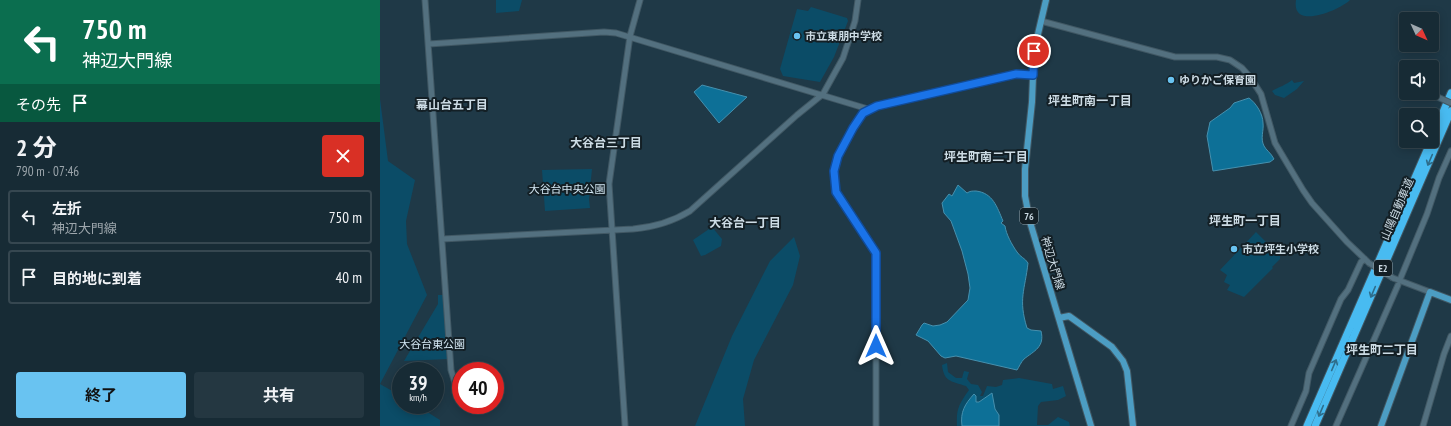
<!DOCTYPE html>
<html lang="ja">
<head>
<meta charset="utf-8">
<style>
  body { margin:0; font-family:"PT Sans Narrow","Noto Sans JP",sans-serif; background:#243741; color:#f1f3f6; height:100vh; display:flex; flex-direction:column; font-size:15px; white-space:nowrap }
  * { box-sizing:border-box; margin:0 }
  p { font-size:13px; color:#9ea7ad }
  .icon { flex:none; width:22px; height:22px; fill:none; stroke:currentColor; stroke-width:2; stroke-linecap:round; stroke-linejoin:round }
  .map { position:relative; flex:1; overflow:hidden }
  .side { display:flex; flex-direction:column; background:#172b35; width:380px }
  .side>* { flex:none }
  .top-card { background:#0b6e4f; color:#fff; overflow:hidden }
  .needle { width:26px; rotate:134deg }
  .controls { position:absolute; left:1019px; top:12px; display:grid; gap:8px }
  .controls a { display:grid; place-items:center; width:40px; height:40px; border-radius:4px; background:#172b35; box-shadow:0 2px 10px #0003,0 0 0 1px #364750; font-size:20px }
  .speed { position:absolute; left:12px; top:362px; display:flex; gap:8px; font-size:20px; font-weight:700; text-align:center }
  .speed>* { display:grid; place-content:center; width:52px; height:52px; border-radius:50%; background:#172b35; box-shadow:0 2px 10px #0003,0 0 0 1px #364750; line-height:1 }
  .speed small { font-size:10px; font-weight:400 }
  .speed .limit { border:6px solid #d22; background:#fff; color:#111 }
  .pin { position:absolute; display:grid; place-items:center; width:34px; height:34px; color:#fff; margin:-17px; border:2px solid #fff; border-radius:50%; box-shadow:0 1px 4px #0007 }
  .me { position:absolute; width:44px; margin:-22px; rotate:0deg; stroke-linejoin:round; filter:drop-shadow(0 0 3px #0008) }
  .turn { display:flex; align-items:center; gap:14px; height:84px; padding:0 16px; font-size:18px }
  .turn .icon { width:52px; height:52px; stroke-width:2.5 }
  .turn b { display:block; font-size:28px; line-height:34px }
  .then { display:flex; align-items:center; height:38px; padding:0 16px; background:#0003; gap:8px; font-size:15px }
  .round { display:grid; place-items:center; flex:none; width:42px; height:42px; border-radius:4px; background:#243741 }
  .summary { display:flex; align-items:center; justify-content:space-between; height:68px; padding:0 16px }
  h1 { font-size:24px; font-weight:700; line-height:30px }
  .cta { display:flex; gap:8px; margin-top:auto; padding:8px 16px }
  .cta a { flex:1; height:46px; border-radius:4px; background:#69c3f1; color:#111; font-size:16px; font-weight:700; line-height:46px; text-align:center }
  .cta a+a { background:#243741; color:#f1f3f6 }
  ul { padding:0; list-style:none }
  li { display:flex; align-items:center; gap:12px; height:54px; margin:0 8px 6px; padding:0 8px; border:2px solid #364750; border-radius:4px }
  li div { flex:1 }
  li b { display:block; font-size:15px }
  li em { font-style:normal }
  main { display:flex; flex:1; min-height:0 }
  .map>svg:first-child { display:block }
  .green { fill:#0b4c67 }
  .water { fill:#0d7097; stroke:#4690ae }
  .lines { fill:none; stroke-linecap:round; stroke-linejoin:round }
  .minor-casing { stroke:#415864; stroke-width:7 }
  .major-casing { stroke:#415864; stroke-width:8 }
  .highway-casing { stroke:#415864; stroke-width:9 }
  .minor { stroke:#53707f; stroke-width:5 }
  .major { stroke:#4c9dc3; stroke-width:6 }
  .highway { stroke:#48bbf1; stroke-width:7 }
  .minor-bridge-casing { stroke:#415864; stroke-width:7; stroke-linecap:butt }
  .minor-bridge { stroke:#53707f; stroke-width:5 }
  .oneway { stroke:#2e6d8b }
  .route-casing { stroke:#114b97; stroke-width:10 }
  .route { stroke:#1a73e8; stroke-width:7 }
  .poi-dot { fill:#69c3f1; stroke:#131f25; stroke-width:1.5 }
  .labels { text-anchor:middle; stroke-width:4; stroke-linejoin:round; paint-order:stroke }
  .shield { fill:#131f25; stroke:#94a3ab; stroke-width:1 }
  .shield-label { font-size:10px; font-weight:bold; fill:#ccdbe4 }
  .poi-label { font-size:11px; font-weight:bold; fill:#ccdbe4; stroke:#131f25; text-anchor:start }
  .park-label { font-size:11px; fill:#d2e6f2; stroke:#131f25 }
  .street-label { font-size:11px; fill:#ccdbe4; stroke:#131f25 }
  .neighbourhood-label { font-size:12px; font-weight:bold; fill:#ccdbe4; stroke:#131f25 }
</style>
</head>
<body>
<main>
<section class="side">
<div class="top-card">
<div class="turn"><svg class="icon" aria-label="left" viewBox="0 0 24 24"><path d="M17 20v-9H6M10 6l-5 5 5 5"/></svg><div><b>750 m</b>神辺大門線</div></div>
<div class="then">その先<svg class="icon" aria-label="arrive" viewBox="0 0 24 24"><path d="M6 21V4h12l-3 4 3 4H6"/></svg></div>
</div>
<div class="summary"><div><h1>2 分</h1><p>790 m · 07:46</p></div><a class="round" style="background:#d93025;color:#fff"><svg class="icon" aria-label="close" viewBox="0 0 24 24"><path d="M6 6l12 12M18 6L6 18"/></svg></a></div>
<ul>
<li><svg class="icon" aria-label="left" viewBox="0 0 24 24"><path d="M17 20v-9H6M10 6l-5 5 5 5"/></svg><div><b>左折</b><p>神辺大門線</p></div><em>750 m</em></li>
<li><svg class="icon" aria-label="arrive" viewBox="0 0 24 24"><path d="M6 21V4h12l-3 4 3 4H6"/></svg><div><b>目的地に到着</b></div><em>40 m</em></li>
</ul>
<div class="cta"><a>終了</a><a>共有</a></div>
</section>
<div class="map">
<svg width="1071" height="426" viewBox="0 0 1071 426">
  <rect width="100%" height="100%" fill="#1f3947"/>
  <path class="green" d="M116,0h26l-3,11 -23,2z
    M916,0h54c-10,10 -59,31 -54,0z
    M431,7l36,11 1,3 -14,36 -14,25 -37,-6 -3,-7 17,-60 11,2z
    M912,80l2,3 10,-2 -7,8 -13,9 -9,-3 -3,-4c7,-4 14,-6 20,-11z
    M0,99l8,62 27,19 -9,41 1,23 20,51 -47,89 21,12v9h15l24,15v6h-60z
    M212,169l-3,30 1,9 -45,3 -3,-41z
    M332,227l10,12 -1,7 -16,9 -4,1 -8,-16z
    M876,232l24,24v3l-8,8 1,1 -29,29 -17,-7 3,-5 -6,-3 3,-7 -7,-5z
    M414,237l6,19 -7,29 -39,75 -11,39 2,27h-50l37,-90 38,-75z
    M58,295h5l5,64 -44,2 34,-57z
    M567,363l1,9 8,6h6l2,-7 5,1 -2,7 4,5 7,1 4,7 -2,4h3l4,-10 9,1 6,-2 1,-5 16,-2 33,6 1,5 10,-3 3,10 -8,4 -17,2 -3,4 -1,19h11l10,-8 11,5 1,4h-71v-11l-4,-6 -3,-15 -10,7 -6,1 -15,16 1,8h-5c-1,-17 2,-22 12,-36l-3,-4c-15,-5 -22,-4 -24,-21z"/>
  <path class="water" d="M322,85l45,12 -28,26 -25,-31z
    M869,98c7,5 14,16 14,25 1,8 -3,15 1,23 2,4 7,7 10,13l-4,3 -57,9 -6,-35 3,-14 20,-14 4,-5z
    M578,185l9,8c3,-2 5,-2 9,-2 17,2 21,16 27,30l-2,2 4,3c1,8 7,19 12,26 3,5 8,6 11,11 -3,27 -10,36 -1,65l4,2 10,1c4,16 -7,20 -17,28 -3,3 -5,8 -7,11l-61,-14 -11,2 -4,-2 -13,-15 -12,-6 6,-10 2,-2 9,3 7,-1 7,-3 21,-22 2,-12 -2,-14 -6,-23 -11,-30 -7,-8 -2,-10 7,-9 3,2z
    M612,393l3,16 4,6v11h-37c-2,-14 3,-22 12,-32l2,2v6h3z"/>
  <g class="lines">
    <g class="minor-casing">
      <path id="minor" d="M45,0l26,370 4,13
        M661,21l134,36h42l13,3 12,8 8,9 11,17 14,49 28,47 9,13 35,39 22,21
        M49,44l175,-12 12,1 252,76 9,-3 139,-32 17,1
        M488,109l-5,4 -19,31 -6,12 -5,15 3,21 40,61v173
        M62,239l191,-10c22,-2 39,-7 57,-18l107,-96 26,-21 20,-36 12,-37 3,-21
        M1021,277l26,-63 12,-36 12,-27
        M1013,278l37,14
        M245,425l-16,-241 21,-148 10,-36
        M911,426l15,-35 3,-18 32,-74 7,-9 13,-28 4,-3
        M956,426l62,-141
        M1043,426l21,-72 7,-18"/>
    </g>
    <g class="major-casing">
      <path id="major" d="M666,0l-12,51 -2,51 -7,67v27l5,26 61,204
        M679,318l10,-2 43,31 11,14 4,10 6,55
        M1001,426l49,-134 21,8"/>
    </g>
    <g class="highway-casing">
      <path id="highway" d="M1052,138l19,-45
        M927,426l124,-285
        M935,426l136,-315"/>
    </g>
    <use href="#minor" class="minor"/>
    <use href="#major" class="major"/>
    <use href="#highway" class="highway"/>
    <g class="minor-bridge-casing">
      <path id="minor-bridge" d="M1051,94l20,9
        M989,263l24,15"/>
    </g>
    <use href="#minor-bridge" class="minor-bridge"/>
  </g>
  <defs><path id="oneway-shaft" d="M-6 0H5M1.5-3L5.5 0L1.5 3" fill="none" stroke-width="1.6" stroke-linecap="round" stroke-linejoin="round"/></defs>
  <g class="oneway">
    <use href="#oneway-shaft" transform="translate(1050 160) rotate(113)"/>
    <use href="#oneway-shaft" transform="translate(993 292) rotate(113)"/>
    <use href="#oneway-shaft" transform="translate(954 365) rotate(-67)"/>
    <use href="#oneway-shaft" transform="translate(941 411) rotate(113)"/>
  </g>
  <g class="lines">
    <g class="route-casing">
      <path id="route" d="M496,346v-93l-40,-61 -2,-21 4,-15 15,-28 10,-15 14,-7 139,-32 17,1 1,-24"/>
    </g>
    <use href="#route" class="route"/>
  </g>
  <g class="poi-dot">
    <circle cx="417" cy="36" r="4"/>
    <circle cx="791" cy="80" r="4"/>
    <circle cx="854" cy="249" r="4"/>
  </g>
  <g class="labels">
    <g class="shield">
      <rect x="640" y="208" width="18" height="16" rx="3"/>
      <rect x="994" y="260" width="18" height="16" rx="3"/>
    </g>
    <g class="shield-label">
      <text x="649" y="220">76</text>
      <text x="1003" y="272">E2</text>
    </g>
    <g class="poi-label">
      <text x="425" y="40">市立東朋中学校</text>
      <text x="799" y="84">ゆりかご保育園</text>
      <text x="862" y="253">市立坪生小学校</text>
    </g>
    <g class="park-label">
      <text x="187" y="193">大谷台中央公園</text>
      <text x="52" y="348">大谷台東公園</text>
    </g>
    <g class="street-label">
      <text transform="translate(1017 209) rotate(-67)" y="4">山陽自動車道</text>
      <text transform="translate(673 263) rotate(73)" y="4">神辺大門線</text>
    </g>
    <g class="neighbourhood-label">
      <text x="710" y="105">坪生町南一丁目</text>
      <text x="72" y="109">幕山台五丁目</text>
      <text x="226" y="147">大谷台三丁目</text>
      <text x="606" y="161">坪生町南二丁目</text>
      <text x="865" y="225">坪生町一丁目</text>
      <text x="365" y="227">大谷台一丁目</text>
      <text x="1002" y="354">坪生町二丁目</text>
    </g>
  </g>
</svg>
<div class="controls">
<a><svg class="needle" viewBox="-14 -14 28 28"><path d="M0-13l5 13h-10z" fill="#e53935"/><path d="M0 13l5-13h-10z" fill="#9ea7ad"/></svg></a>
<a><svg class="icon" aria-label="sound" viewBox="0 0 24 24"><path d="M4 9h4l5-4v14l-5-4H4zM17 9q2 3 0 6"/></svg></a>
<a><svg class="icon" aria-label="search" viewBox="0 0 24 24"><circle cx="10" cy="10" r="6"/><path d="M15 15l6 6"/></svg></a>
</div>
<div class="speed"><div>39<small>km/h</small></div><div class="limit">40</div></div>
<div class="pin" style="left:654px;top:51px;background:#d93025"><svg class="icon" aria-label="arrive" viewBox="0 0 24 24"><path d="M6 21V4h12l-3 4 3 4H6"/></svg></div>
<svg class="me" style="left:496px;top:346px" viewBox="-20 -20 40 40"><path d="M0-17L14 15 0 8-14 15z" fill="#1a73e8" stroke="#fff" stroke-width="4"/></svg>
</div>
</main>
</body>
</html>
